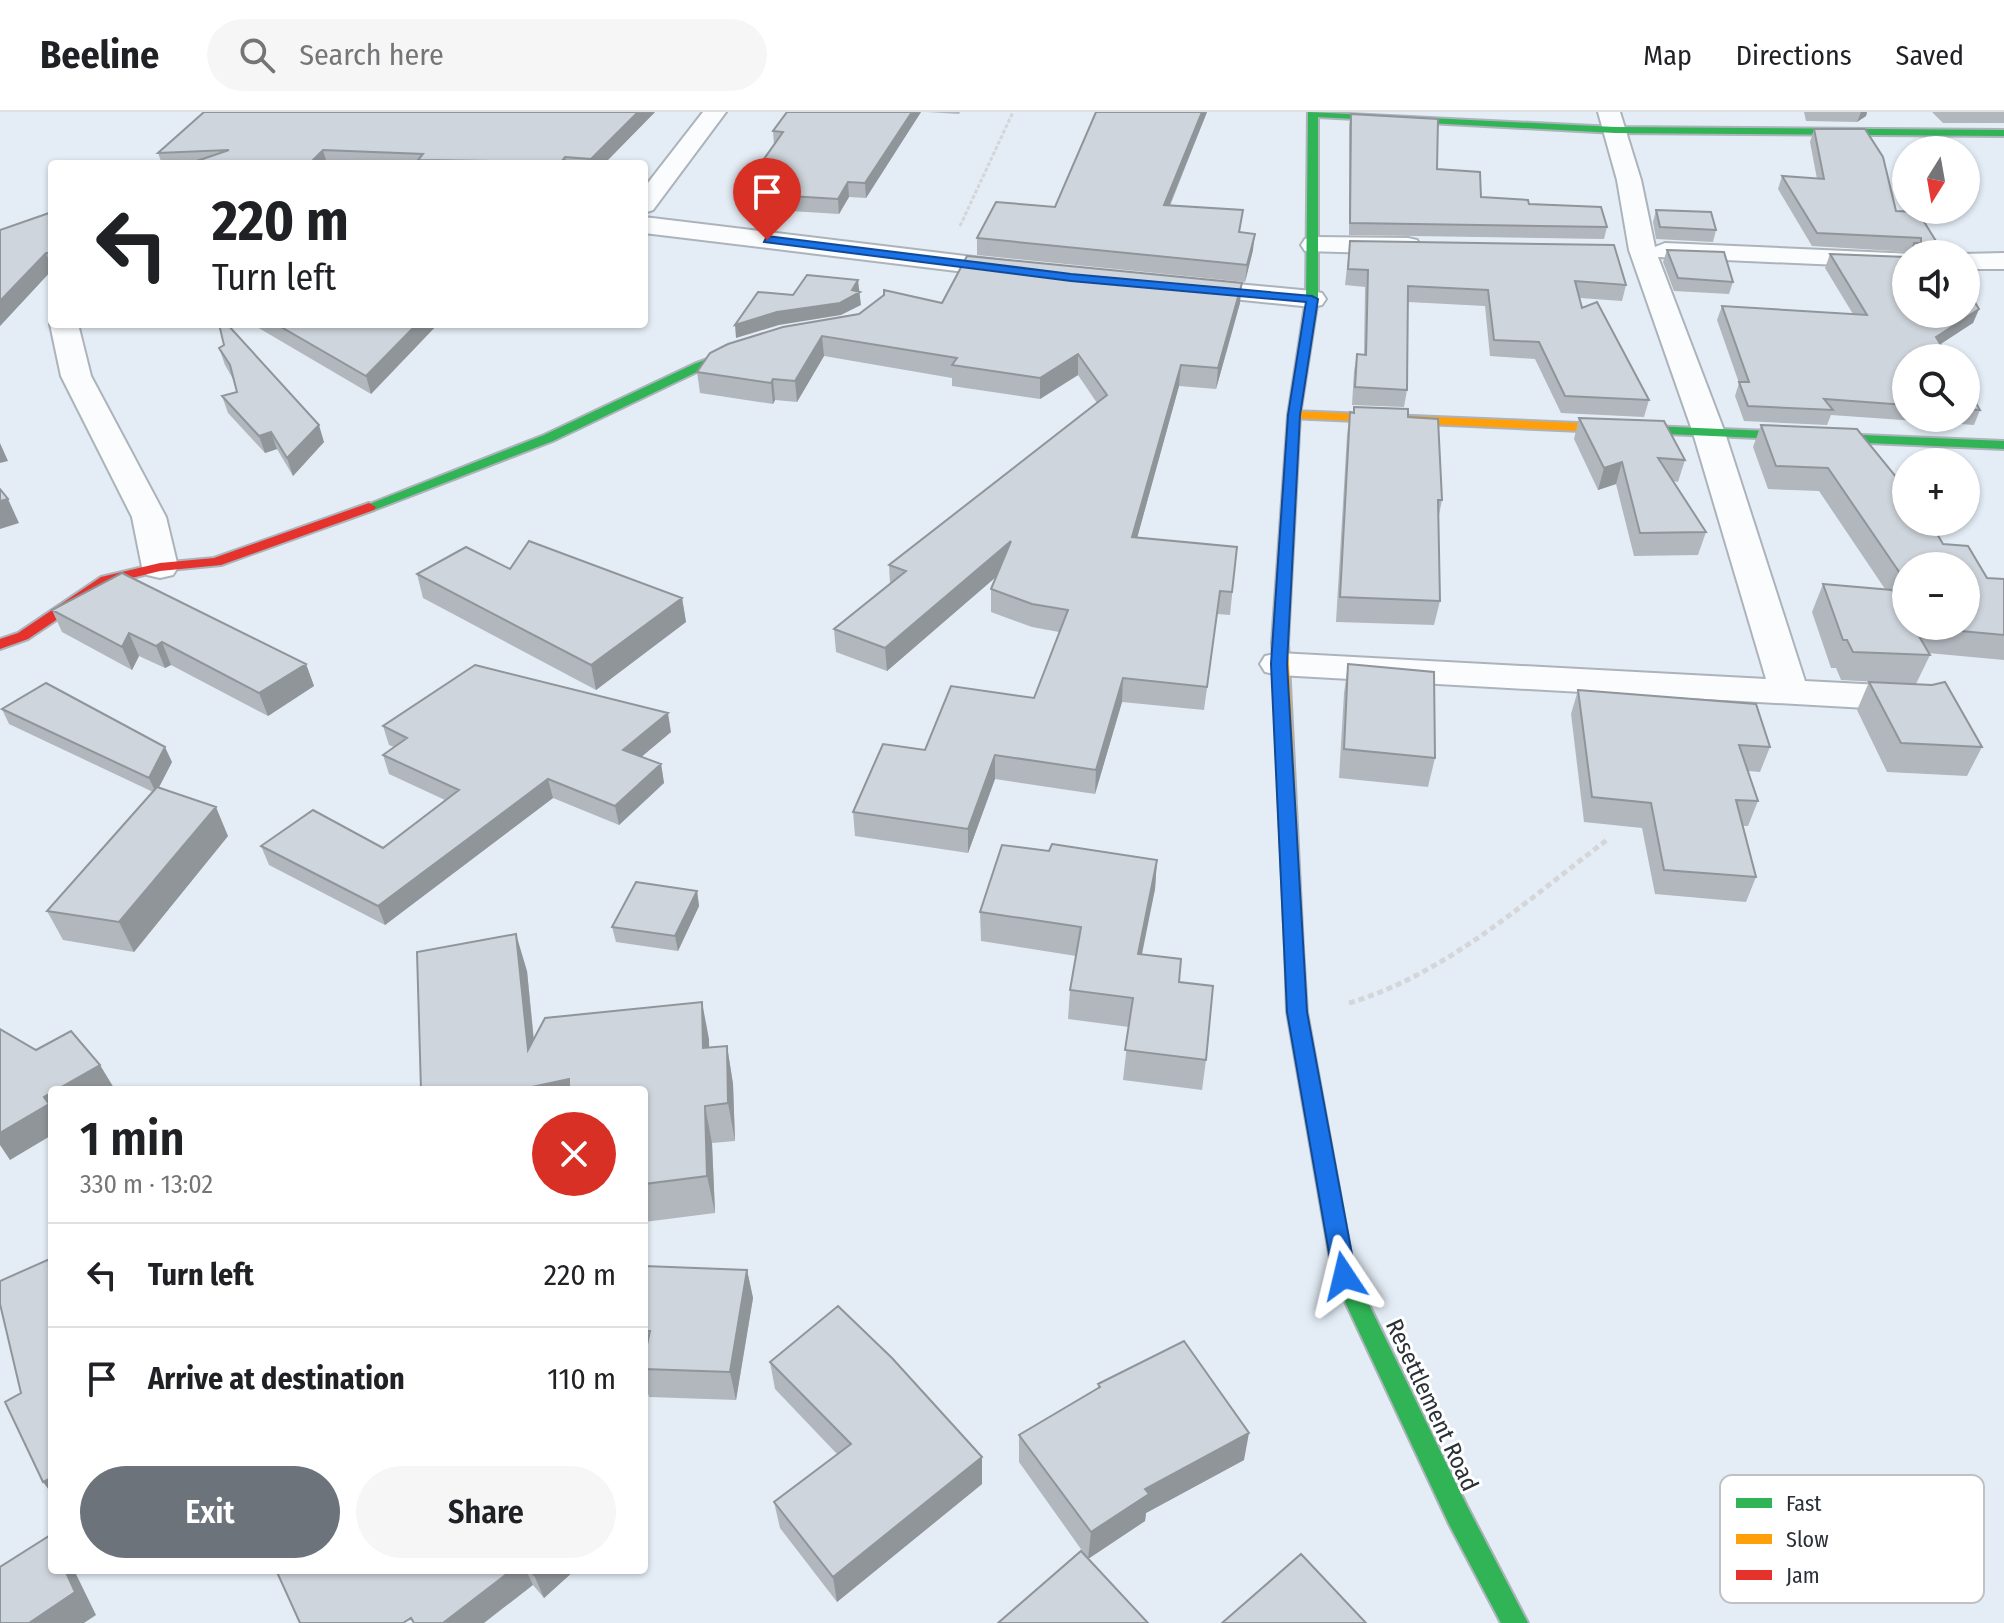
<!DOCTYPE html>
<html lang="en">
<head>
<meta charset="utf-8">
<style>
  body { margin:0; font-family:"Fira Sans Condensed",sans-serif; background:#f6f6f6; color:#202124; height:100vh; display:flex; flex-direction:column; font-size:30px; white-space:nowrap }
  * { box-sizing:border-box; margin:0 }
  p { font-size:26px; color:#757577 }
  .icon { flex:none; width:44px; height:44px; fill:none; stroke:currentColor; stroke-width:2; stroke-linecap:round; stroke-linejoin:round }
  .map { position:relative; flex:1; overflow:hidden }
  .details { position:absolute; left:48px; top:974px; width:600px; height:488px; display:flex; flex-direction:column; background:#fff; border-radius:8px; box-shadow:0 2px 6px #0004 }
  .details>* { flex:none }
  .hud { position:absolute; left:48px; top:48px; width:600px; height:168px; border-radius:8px; box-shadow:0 2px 6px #0004; background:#fff; color:#202124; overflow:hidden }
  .needle { width:52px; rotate:191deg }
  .fabs { position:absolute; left:1892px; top:24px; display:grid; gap:16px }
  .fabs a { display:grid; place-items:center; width:88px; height:88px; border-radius:50%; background:#fff; box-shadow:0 2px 6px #0004; font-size:40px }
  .pin { position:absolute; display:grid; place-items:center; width:68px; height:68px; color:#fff; margin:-82px -34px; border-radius:50% 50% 50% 0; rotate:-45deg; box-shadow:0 0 8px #0007 }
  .pin .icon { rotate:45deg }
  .me { position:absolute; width:88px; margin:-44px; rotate:350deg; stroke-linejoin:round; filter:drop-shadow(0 0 6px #0008) }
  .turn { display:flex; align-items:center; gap:28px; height:168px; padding:0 32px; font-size:36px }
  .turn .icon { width:104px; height:104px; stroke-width:2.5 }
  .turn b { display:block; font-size:56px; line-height:68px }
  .round { display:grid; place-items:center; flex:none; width:84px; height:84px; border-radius:42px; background:#f6f6f6 }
  .head { display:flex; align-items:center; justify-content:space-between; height:136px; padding:0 32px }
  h1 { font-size:48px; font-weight:600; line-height:60px }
  .action { display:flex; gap:16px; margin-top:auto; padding:16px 32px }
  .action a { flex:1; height:92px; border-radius:48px; background:#6c737a; color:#fff; font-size:32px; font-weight:600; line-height:92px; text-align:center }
  .action a+a { background:#f6f6f6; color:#202124 }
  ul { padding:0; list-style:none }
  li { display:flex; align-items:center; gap:24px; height:104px; padding:0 32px; border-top:2px solid #e0e0e0 }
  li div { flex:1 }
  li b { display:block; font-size:30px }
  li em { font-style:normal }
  header { display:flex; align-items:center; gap:48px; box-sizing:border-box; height:112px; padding:0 40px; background:#fff; border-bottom:2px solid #e0e0e0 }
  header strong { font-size:38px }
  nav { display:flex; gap:44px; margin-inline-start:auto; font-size:28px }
  .search { width:560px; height:72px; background:#f6f6f6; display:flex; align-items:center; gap:20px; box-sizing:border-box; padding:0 28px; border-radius:44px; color:#757577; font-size:30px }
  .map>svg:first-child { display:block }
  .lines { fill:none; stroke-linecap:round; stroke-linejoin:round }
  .street-casing { stroke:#acb3ba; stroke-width:4 }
  .fast-casing { stroke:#acb3ba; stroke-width:4 }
  .slow-casing { stroke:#acb3ba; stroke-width:4 }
  .jam-casing { stroke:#acb3ba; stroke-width:4 }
  .path-far1 { stroke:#d4d6d9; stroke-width:3; stroke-dasharray:4 2; stroke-linecap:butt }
  .path { stroke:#d4d6d9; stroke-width:5; stroke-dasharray:6 4; stroke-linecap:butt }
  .street { fill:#fbfcfe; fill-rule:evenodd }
  .fast { fill:#30b455; fill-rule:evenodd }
  .slow { fill:#ff9f0a; fill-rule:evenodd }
  .jam { fill:#e5322d; fill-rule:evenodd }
  .wall { fill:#b1b7bd; fill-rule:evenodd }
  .shaded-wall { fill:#90959a }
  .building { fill:#ced5dc; stroke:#90959a; stroke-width:2 }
  .route { fill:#1a73e8; stroke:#114b97; stroke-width:2 }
  .labels { text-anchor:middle; stroke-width:6; stroke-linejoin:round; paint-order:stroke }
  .street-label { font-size:24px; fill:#2b3137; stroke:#fff }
  .key { fill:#fff; stroke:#bfc1c3; stroke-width:2 }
  .key-label { font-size:22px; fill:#2b3137 }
</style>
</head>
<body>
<header>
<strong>Beeline</strong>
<div class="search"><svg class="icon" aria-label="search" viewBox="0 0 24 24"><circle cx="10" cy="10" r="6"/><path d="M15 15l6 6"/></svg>Search here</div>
<nav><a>Map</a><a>Directions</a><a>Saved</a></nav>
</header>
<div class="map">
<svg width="2004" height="1511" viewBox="0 0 2004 1511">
  <rect width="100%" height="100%" fill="#e4edf6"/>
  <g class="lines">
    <g class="street-casing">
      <path id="street" d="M703,0h23l-73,98 -9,3v-25z
        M1598,0h22l21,68 14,67 10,-4 249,11h-8v14l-248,-11 67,176 80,248 114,6 14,4 6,8 -6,8 -14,4 -640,-36 -14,-3 -5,-8 5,-8 14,-3 487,26 -73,-246 -64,-183 -12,-70z
        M644,105l379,46 10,2 4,6 -4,6 -10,2 -379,-46z
        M1314,125l94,1 9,2 4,6 -4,6 -9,2 -103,-3 -4,-6 4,-6z
        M2004,141v16h-38v-15h-4z
        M1183,167l129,12 10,2 4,6 -4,6 -10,2 -139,-14 -4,-6 4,-6z
        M52,209v3h26l13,52 75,141 12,50 -5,8 -13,3 -13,-3 -5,-8 -10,-50 -71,-141 -11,-52z"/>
    </g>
    <g class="fast-casing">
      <path id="fast" d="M1308,0l307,15 389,3v6l-389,-3 -297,-16v182l-18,116 -12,228 -8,5 -8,-5 16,-228 18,-116z
        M756,229l6,4 -2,3 -57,21 -150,72 -179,69h-10l-2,-3 182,-72 150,-71z
        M1627,313l377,16v8l-382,-17v-6z
        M1294,829l7,2 2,5 4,64 48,264 112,230 61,117h-27l-52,-99 -116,-248 -46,-264 -2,-64 2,-5z"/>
    </g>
    <g class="slow-casing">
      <path id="slow" d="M1294,299l333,14 6,4 -6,4 -338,-15 -1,-3z
        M1280,526l8,5 15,305 -2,5h-14l-2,-5 -13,-305z"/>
    </g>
    <g class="jam-casing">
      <path id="jam" d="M369,391l7,4 -2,3 -153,55 -61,6 -49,12 -83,56 -28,10v-10l18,-6 83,-56 59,-14 54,-5z"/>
    </g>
    <path class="path-far1" d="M960,114l53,-114"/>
    <path class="path" d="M1349,891c98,-29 178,-103 258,-163"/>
    <use href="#street" class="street"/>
    <use href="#fast" class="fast"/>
    <use href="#slow" class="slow"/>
    <use href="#jam" class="jam"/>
  </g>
  <path class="wall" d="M655,0l-51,52h-442l-4,-11z
    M921,0l-55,86 -17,-1 -10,17 -97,-6 -2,-15 34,-48 -1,-14z
    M927,0h33l-1,2z
    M1096,0h111l-37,94 70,27 13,17 -8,32 -268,-27v-17l78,-31z
    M1804,0h63l-1,4 -9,6 -51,-1z
    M1932,0h72v11h-61z
    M1351,2l130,83 48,7 78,23 -3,12 -255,-4v-110z
    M1814,17l82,82 48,43h-34l1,-2 -99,-6 -34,-57 4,-13 35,3 -7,-37z
    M1656,98l60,20 -3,12 -57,-3 -3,-17z
    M52,100v58l-52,56v-96z
    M1350,129l276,44 -4,16 -42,-3 2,10 67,92 -5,17 -83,-4 -26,-54 -45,-3 -5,-50 -77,-4 -1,88 -3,17 -52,-2 2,-34 3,-17 7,1 1,-68 -20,-2z
    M1667,138l66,32 -4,12 -55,-3 -11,-29z
    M1830,142l149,55 -6,14 -67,35v60h60v-32l14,24 -6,15 -143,-10 -4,10 -83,-4 -9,-25 4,-13 -22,-63 5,-14 131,8 -28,-46z
    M942,191h298l-24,86 -37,-3 -42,152 100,9 -7,68 -13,-1 -13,96 -82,-8 -27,92 -100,-15 -27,74 -113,-17 -2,-24 72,-62 109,-52 25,-66 -27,-5 -41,-15v-23l6,-13 -110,95 -51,-19 -2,-23 56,-45 -1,-19 208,-162 -19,-28 -38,24 -88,-13v-8l-128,-22 -27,46 -22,-2 -2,4 -73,-11 -3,-21 13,-19z
    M252,212h186l-67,70z
    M219,236l105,94 -31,34 -16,-27 -12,4 -37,-40 -6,-17 15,-4 -4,-13 -8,-14z
    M1350,300l58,5 34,83 -4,20 2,81 -6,24 -98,-3 11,-187z
    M1579,306l106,42 -7,22 -5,-1 33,51 -8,23 -64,1 -18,-72 -18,6 -24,-51z
    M1761,313l96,4 86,115 44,34 17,1v81l-76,-7 2,2 -14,29 -75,-4 -5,-12h-5l-19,-56 11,-28 62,5 -66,-98 -51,-2 -15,-42zM1906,454l60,60h-60z
    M510,457l172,29 4,24 -90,68 -173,-92 -6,-24z
    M52,498l254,54 8,22 -46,30 -97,-51 -6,3 -26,-12 -7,14 -70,-38z
    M1348,552l87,94 -7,29 -89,-9 5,-85z
    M1869,570l113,65 -15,29 -80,-4 -30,-62z
    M1578,578l192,57 -10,25 -12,-1 10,30 -10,25h-5l13,51 -10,25 -91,-8 -13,-66 -58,-6 -13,-108z
    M2,597l170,53 -13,25 69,49 -94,116 -71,-12 -16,-29 106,-119 -144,-68z
    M383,614l288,6 -30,25 20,7 3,19 -45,42 -66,-27 -168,127 -116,-60 -8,-19 122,2 62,-48 -56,-26 -6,-19 11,-8 -5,-2z
    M1049,739l108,9 -2,29 -14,65 38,28 27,78 -4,30 -79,-10 6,-53 -61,-8 2,-29 6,-34 -95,-15 -1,-29z
    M697,779l2,15 -21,45 -62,-9 -4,-15z
    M527,859l7,68h175v9l18,-2 6,38 2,57 -23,2 3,70 -71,9v-132h-223z
    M644,1154l103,4 6,28 -17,102 -87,-3 -5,-19z
    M770,1250l212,95v27l-145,118 -57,-74 -6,-26 63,-48 -62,-65z
    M1098,1272l146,76 -98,53 -1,8 -57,38 -69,-97v-27l79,-47z
    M276,1458h299l-31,28 -11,-13z"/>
  <path class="shaded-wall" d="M638,0h17l-51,52h-12l-1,-5z
    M912,0h9l-55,86 -1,-15z
    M1202,0h5l-44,109 1,-16z
    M1861,0h6l-1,4 -9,6z
    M323,38l4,14h-18z
    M565,45l2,7h-6v-2z
    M848,70l1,15 -10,17 -1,-15z
    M1255,122l-2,16 -8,32 2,-17z
    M46,141l6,17 -52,56v-25z
    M858,168l3,25 -20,10 -62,10 -43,13 -1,-13 117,-35z
    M1242,171l-2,20 -24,86 2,-21z
    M1979,197l-6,14 -43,28 6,-14z
    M417,212h21l-67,70 -5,-18z
    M822,224l2,20 -27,46 -2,-21z
    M1078,242v21l-38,24v-21z
    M1181,253l-2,21 -48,174 1,-23z
    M773,267l2,21 -2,4 -2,-21z
    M319,313l5,17 -31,34 -6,-18z
    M271,320l6,17 -12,4 -6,-17z
    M0,331l8,18 -8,2z
    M1622,350l-6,22 -18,6 6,-22z
    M8,387l11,24 -19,6v-28z
    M1011,429v23l-124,107 -2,-23z
    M682,486l4,24 -90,68 -5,-25z
    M129,521l10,23 -7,14 -10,-23z
    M162,530l9,23 -6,3 -9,-22z
    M306,552l8,22 -46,30 -9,-23z
    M1123,566l-1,24 -27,92 1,-24z
    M668,601l3,19 -44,37 -4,-19z
    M165,635l7,15 -16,31 -7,-15z
    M995,643v24l-27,74v-24z
    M661,652l3,19 -45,42 -4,-19z
    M548,667l5,19 -168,127 -7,-19z
    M216,695l12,29 -94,116 -15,-30z
    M1157,748l-2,29 -19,95 2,-30z
    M697,779l2,15 -21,45 -3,-15z
    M516,822l11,37 11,115 31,-7 3,11h-54l10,-40z
    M702,890l7,37 1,47 -7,-38z
    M727,934l6,38 2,57 -7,-38z
    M100,953l14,23 -3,2h-55z
    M52,980v43l-42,25 -10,-15v-12l44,-36z
    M705,994l7,37 3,70 -8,-37z
    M747,1158l6,28 -17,102 -6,-28z
    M1249,1321l-5,27 -98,53 -1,8 -57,38 3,-27 54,-43z
    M982,1345v27l-145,118 -4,-25z
    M52,1365v17l-9,-12z
    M65,1458h9l22,45 -12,8h-55z
    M512,1458h14l7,15 -49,38h-41z
    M539,1458h36l-31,28 -10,-23z"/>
  <path class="building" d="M204,0h434l-47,47 -26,-2 -4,5 -143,-2 5,-6 -100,-4 -14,14h-121l41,-14 -71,3z
    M787,0h125l-47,71 -17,-1 -10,17 -98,-6 43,-61 -10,-1z
    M1096,0h106l-38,93 79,5 -4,22 16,2 -8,31 -270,-27 19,-36 59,5z
    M1351,2l87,5 -1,50 43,3 1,25 47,3 1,4 72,3 6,20 -257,-4z
    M1814,17h51l18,28 13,54 22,1 26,42h-32l2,-11h7v-5l-104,-5 -35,-57 42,3z
    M1656,98l55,2 5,18 -56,-3z
    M52,100v41h-6l-46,48v-71z
    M1350,129l264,4 12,40 -51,-4 7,27 15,-6 52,98 -84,-4 -26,-54 -45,-2 -6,-50 -80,-4 -1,104 -52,-3 2,-33 9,1 2,-85 -20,-1z
    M1667,138l57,2 9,30 -55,-4z
    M1830,142l76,3v57h60v-26l13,21 -43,28 13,21h-43v47l-82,-6 9,11 -85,-4 -9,-24h10l-27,-76 145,9z
    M967,144l275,27 -24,85 -37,-3 -49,172 105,10 -5,45 -12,-1 -13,96 -84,-9 -27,92 -101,-15 -27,74 -115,-17 30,-68 42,6 26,-64 83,12 34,-88 -36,-6 -41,-15 20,-48 -126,107 -51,-19 72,-58 -17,-6 218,-170 -29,-41 -38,24 -88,-13 5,-7 -135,-22 -27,45 -22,-2 -2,4 -74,-11 13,-19 18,-9 55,-17 76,-13 25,-19v-5l58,13z
    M807,163l51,5 -6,10 8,2 -20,11 -63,9 -42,13 23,-33 35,3z
    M219,212h8l92,101 -32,33 -16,-26 -12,4 -37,-40 15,-4 -7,-27 -11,-17 5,-3z
    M276,212h141l-51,52z
    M1966,274l14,24 -14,-1z
    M1354,295l54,2v8l30,2 4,81h-4l2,101 -100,-4 10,-185 4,1z
    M1579,306l85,3 21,39 -27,-2 48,74 -66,1 -18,-71 -18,6z
    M1761,313l96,4 49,60v33h24l13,22 25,2 19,32 17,1v56l-65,-6 -3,-3h30v-60h-60v16l-78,-114 -52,-2z
    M0,377l8,10 -8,2z
    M529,429l153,57 -91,67 -174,-91 49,-27 44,22z
    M122,461l184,91 -47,29 -97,-51 -6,4 -27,-13 -7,14 -70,-37z
    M1823,472l69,6 14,24v12h7l17,29 -77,-3 -6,-12h-4z
    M1348,552l86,8 1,86 -91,-9z
    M475,553l193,48 -45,37 38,14 -46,42 -67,-27 -170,127 -117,-60 52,-36 70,38 76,-58 -76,-35 24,-17 -24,-12z
    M1869,570l63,3 13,-3 37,65 -81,-4z
    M46,571l119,64 -16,31 -147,-69z
    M1578,578l178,14 14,43 -31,-2 19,56 -22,-1 20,77 -92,-7 -13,-67 -59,-6z
    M157,675l59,20 -97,115 -72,-11z
    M1052,732l105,16 -19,94 43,5 -2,23 34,4 -7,74 -81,-10 8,-52 -63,-8 11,-63 -101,-15 22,-67 47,6z
    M636,770l61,9 -22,45 -63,-9z
    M516,822l12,116 17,-32 157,-16 1,46 24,-2 1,57 -23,3 2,70 -63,8v-94h-75v-11l-51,11h-97l-4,-138z
    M0,917l36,21 35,-19 29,34 -44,25h-4v2l-8,5 5,7 -49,29z
    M52,1146v219l-9,5 -38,-80 16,-9 -21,-89v-23z
    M644,1154l103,4 -17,102 -86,-3v-11l6,-27h-6z
    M838,1194l54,52 90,99 -149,120 -59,-75 77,-58 -81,-82z
    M1184,1229l65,92 -104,56 4,5 -58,38 -72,-97 81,-48 -2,-3z
    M49,1424l3,6v28h13l10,22 -46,31h-29v-56z
    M1081,1439l67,72h-150z
    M1301,1442l65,69h-144z
    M276,1458h236l-69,53h-29l-3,-5 -8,5h-103z
    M530,1458h9l-5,5z"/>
  <path class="route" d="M767,124l304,38 241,22 6,3 -18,116 -13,249 20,348 49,264 -3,7 -9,3 -8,-3 -3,-7 -46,-264 -16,-348 17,-249 18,-113 -235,-21 -307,-39z"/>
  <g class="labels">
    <g class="street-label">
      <text transform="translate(1432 1293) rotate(65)" y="8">Resettlement Road</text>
    </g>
  </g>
  <rect x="1720" y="1363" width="264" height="128" rx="12" class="key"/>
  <rect x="1736" y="1386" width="36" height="10" fill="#30b455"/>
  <rect x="1736" y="1422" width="36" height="10" fill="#ff9f0a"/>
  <rect x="1736" y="1458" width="36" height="10" fill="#e5322d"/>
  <g class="key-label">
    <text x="1786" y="1399">Fast</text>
    <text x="1786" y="1435">Slow</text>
    <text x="1786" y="1471">Jam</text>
  </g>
</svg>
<div class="fabs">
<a><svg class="needle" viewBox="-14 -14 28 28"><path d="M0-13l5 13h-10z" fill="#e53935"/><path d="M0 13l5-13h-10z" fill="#757577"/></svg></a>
<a><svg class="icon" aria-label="sound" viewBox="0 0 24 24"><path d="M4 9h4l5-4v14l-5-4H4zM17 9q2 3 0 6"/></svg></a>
<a><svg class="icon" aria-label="search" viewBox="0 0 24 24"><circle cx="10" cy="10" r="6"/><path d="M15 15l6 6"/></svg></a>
<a>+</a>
<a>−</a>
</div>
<div class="pin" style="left:767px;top:128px;background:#d93025"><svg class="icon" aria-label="arrive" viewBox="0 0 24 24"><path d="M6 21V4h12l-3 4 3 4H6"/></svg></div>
<svg class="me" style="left:1344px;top:1164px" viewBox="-20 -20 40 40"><path d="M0-17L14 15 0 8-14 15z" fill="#1a73e8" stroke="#fff" stroke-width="4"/></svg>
<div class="hud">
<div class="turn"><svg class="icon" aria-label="left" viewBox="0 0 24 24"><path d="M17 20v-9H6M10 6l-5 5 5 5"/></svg><div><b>220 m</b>Turn left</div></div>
</div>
<section class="details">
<div class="head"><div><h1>1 min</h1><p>330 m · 13:02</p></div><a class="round" style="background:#d93025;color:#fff"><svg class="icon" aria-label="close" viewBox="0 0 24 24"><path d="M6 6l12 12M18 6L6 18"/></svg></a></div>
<ul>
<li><svg class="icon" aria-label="left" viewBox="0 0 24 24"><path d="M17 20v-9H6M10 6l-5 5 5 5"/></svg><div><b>Turn left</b></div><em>220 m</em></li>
<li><svg class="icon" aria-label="arrive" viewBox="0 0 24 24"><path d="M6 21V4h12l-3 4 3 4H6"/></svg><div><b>Arrive at destination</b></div><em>110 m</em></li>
</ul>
<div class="action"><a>Exit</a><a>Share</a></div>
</section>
</div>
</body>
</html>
